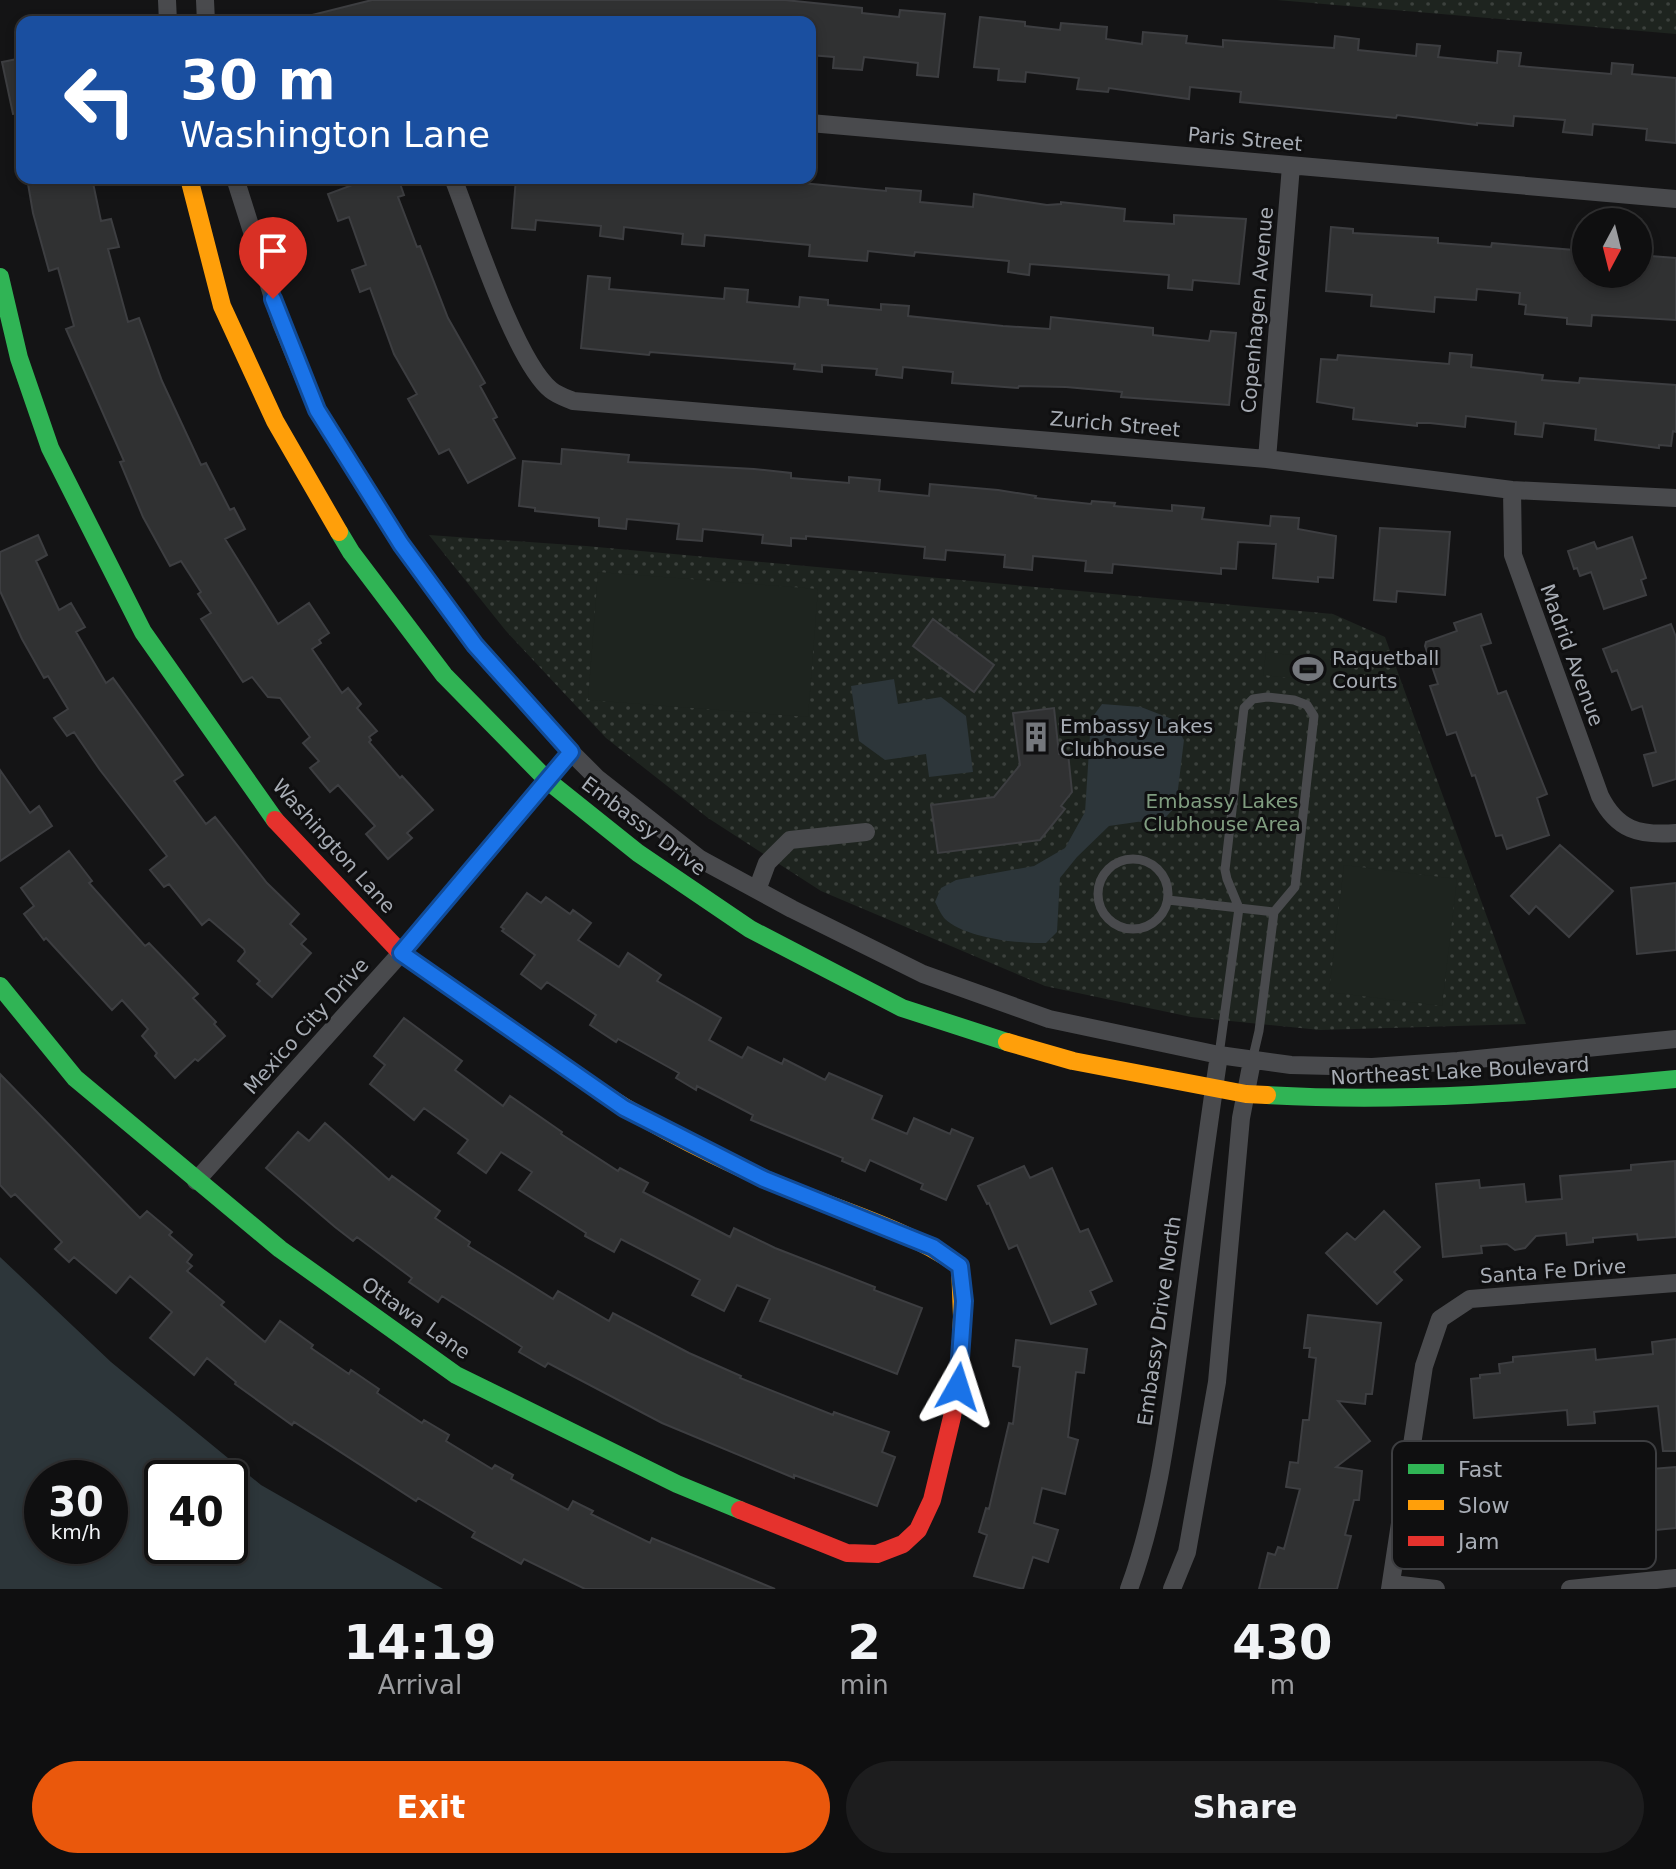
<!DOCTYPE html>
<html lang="en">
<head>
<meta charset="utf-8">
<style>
  body { margin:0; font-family:"DejaVu Sans",sans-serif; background:#1d1d1e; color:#f1f3f6; height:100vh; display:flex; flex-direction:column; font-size:30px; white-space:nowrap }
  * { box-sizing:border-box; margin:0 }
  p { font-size:26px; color:#9b9c9f }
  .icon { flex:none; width:44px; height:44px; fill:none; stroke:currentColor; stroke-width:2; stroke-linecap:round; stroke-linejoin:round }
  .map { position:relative; height:1589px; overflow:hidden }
  .details { display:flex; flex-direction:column; background:#0f0f10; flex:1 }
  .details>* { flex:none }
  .top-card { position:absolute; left:16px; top:16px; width:800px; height:168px; border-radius:16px; box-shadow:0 4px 12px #0003,0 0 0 2px #2f2f30; background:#1a4fa0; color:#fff; overflow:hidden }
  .needle { width:52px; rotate:187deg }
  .controls { position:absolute; left:1572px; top:208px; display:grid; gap:16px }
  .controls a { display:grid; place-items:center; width:80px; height:80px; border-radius:50%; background:#0f0f10; box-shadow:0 4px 12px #0003,0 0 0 2px #2f2f30; font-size:40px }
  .speed { position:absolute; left:24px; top:1460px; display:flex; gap:16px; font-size:40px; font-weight:700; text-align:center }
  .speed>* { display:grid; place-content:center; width:104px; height:104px; border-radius:50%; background:#0f0f10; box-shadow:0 4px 12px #0003,0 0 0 2px #2f2f30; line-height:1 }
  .speed small { font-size:20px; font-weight:400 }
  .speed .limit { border:4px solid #111; border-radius:12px; background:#fff; color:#111 }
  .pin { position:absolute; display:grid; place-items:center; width:68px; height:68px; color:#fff; margin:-82px -34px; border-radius:50% 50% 50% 0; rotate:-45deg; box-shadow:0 0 8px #0007 }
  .pin .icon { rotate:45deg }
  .me { position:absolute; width:88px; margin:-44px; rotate:6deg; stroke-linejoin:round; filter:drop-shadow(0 0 6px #0008) }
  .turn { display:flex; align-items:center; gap:28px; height:168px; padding:0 32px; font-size:36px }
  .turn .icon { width:104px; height:104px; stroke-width:2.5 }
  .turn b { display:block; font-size:56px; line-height:68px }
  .eta { display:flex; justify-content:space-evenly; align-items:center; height:136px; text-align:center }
  .eta b { font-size:48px; font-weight:700; line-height:56px }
  .cta { display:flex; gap:16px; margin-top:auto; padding:16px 32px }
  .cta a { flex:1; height:92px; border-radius:48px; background:#ea580c; color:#fff; font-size:32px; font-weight:700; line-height:92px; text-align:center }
  .cta a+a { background:#1d1d1e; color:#f1f3f6 }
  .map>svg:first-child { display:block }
  .grass { fill:url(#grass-dots) }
  .garden { fill:#1e241f }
  .water { fill:#2d363a; fill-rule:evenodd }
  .building { fill:#303132; stroke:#3d3e41; stroke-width:2 }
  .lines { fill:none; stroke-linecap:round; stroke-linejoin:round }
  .lane { stroke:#494a4d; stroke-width:9 }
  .street { stroke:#494a4d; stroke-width:18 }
  .fast { stroke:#30b455; stroke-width:18 }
  .slow { stroke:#ff9f0a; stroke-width:18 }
  .jam { stroke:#e5322d; stroke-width:18 }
  .route-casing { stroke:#114b97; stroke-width:20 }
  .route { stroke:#1a73e8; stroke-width:14 }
  .labels { text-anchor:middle; stroke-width:6; stroke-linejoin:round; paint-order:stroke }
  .street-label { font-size:20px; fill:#a7acb4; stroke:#0f0f10 }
  .poi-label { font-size:20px; fill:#a7acb4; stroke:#0f0f10; text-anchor:start }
  .park-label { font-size:20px; fill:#809d80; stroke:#0f0f10 }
  .key { fill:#0f0f10; stroke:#3d3e41; stroke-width:2 }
  .key-label { font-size:22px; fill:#a7acb4 }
</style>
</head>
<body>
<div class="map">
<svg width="1676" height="1589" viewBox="0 0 1676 1589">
  <defs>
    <pattern id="grass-dots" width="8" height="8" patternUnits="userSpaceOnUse" patternTransform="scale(2)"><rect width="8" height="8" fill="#1e241f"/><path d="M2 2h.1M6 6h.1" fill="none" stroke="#3c413d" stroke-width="1.8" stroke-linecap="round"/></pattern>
  </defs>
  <rect width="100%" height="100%" fill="#141415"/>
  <path class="grass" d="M1277,0h399v34z
    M429,535l157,11 747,68 52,23 141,387 -206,6 -129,-13 -146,-31 -224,-95 -113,-73 -102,-80 -100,-107z"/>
  <path class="garden" d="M598,572l220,17 -10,128 -220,-17z
    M1266,652l87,11 -2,22 -88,-10z
    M1344,865l113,14 -15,127 -113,-14z"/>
  <path class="water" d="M894,679l4,25 43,-7 25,19 7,56 -44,5 -3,-23 -41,6 -26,-19 -8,-55z
    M1102,704l39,3 31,12 12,21 -8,66 -11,12 -56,8 -32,31 -17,21 -3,54 -11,11c-27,1 -81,-5 -101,-24 -4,-4 -7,-12 -10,-17l6,-14 15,-8 78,-14 31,-18 20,-36 6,-93z
    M0,1257l111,105 150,123 182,104h-443zM42,1478h68v68h-68zM162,1478h68v68h-68z"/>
  <path class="building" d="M372,0h413l77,8v5l37,4 1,-7 45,4 -7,63 -21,-2 1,-12 -54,-6 -2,13 -29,-2 1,-11 -24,-2v-33h-498v-7z
    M980,17l45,5v4l35,4 1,-7 46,4 -1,12 36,5 1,-12 44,4 -1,7 37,4v-7l111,8 1,-12 24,3 -1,11 58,6 1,-12 23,2 -2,11 59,6 1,-12 23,2 -2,13 92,8 1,-11 21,2 -1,9 44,4v65l-30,-3 1,-11 -54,-5 -1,11 -29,-3 2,-12 -51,-4 -1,10 -36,-3v2l-80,-10 -1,3 -156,-16 1,-10 -51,-5 -1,12 -80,-11 -1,4 -31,-3 2,-11 -53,-6 -1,10 -27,-2 1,-11 -25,-2z
    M22,58v55l-9,1 -11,-52z
    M27,178h65l9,43 10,-2 8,28 -11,2 20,73 11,-4 23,63 39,84 5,-2 24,47 4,-2 11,21 -20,10 53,85 31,-21 20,30 -10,7 2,3 -9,6 30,44 6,-5 13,16 -4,4 20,23 -8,6 2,3 -2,2 31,36 2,-2 31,34 -26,23 5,5 -24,21 -22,-25 9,-8 -37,-41 -8,7 -20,-24 9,-7 -16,-18 7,-6 -30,-39 -12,-1 -16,-20 -9,5 -42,-63 10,-6 -13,-19 3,-2 -20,-31 -11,5 -27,-49 -23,-55 4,-1 -58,-132 8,-3 -16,-58 -9,3 -16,-58z
    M371,178h27l6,17 -6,2 19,50 3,-1 28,72 37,65 -5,3 17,31 -4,2 22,39 -47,25 -19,-34 -10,5 -31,-55 9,-5 -23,-40 -24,-66 -10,4 -8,-22 14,-5 -17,-48 -11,4 -10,-27z
    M516,178h232l138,13v-3l35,3 -1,11 53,5 1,-13 73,11 14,-1v-2l64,7 -1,12 50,3v-9l72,4 -7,65 -46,-4 -1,10 -24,-2 1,-13 -139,-11 -1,11 -21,-3 1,-11 -94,-9 -1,4 -46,-5 -1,10 -58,-5 1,-11 -105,-10 -1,11 -22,-2 1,-10 -59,-7 -1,12 -23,-3 1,-10 -65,-6 -1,10 -23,-2z
    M1331,227l22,2v4l85,5v5l53,4 1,-4 94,8v23h52v-19l38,3v62l-84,-5 -1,11 -24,-2v-6l-42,-4 1,-9 -7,-1 1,-11 -43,-4 -1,11 -41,-3 -1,15 -63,-6 1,-11 -46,-4z
    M588,276l22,2 -1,11 115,10 1,-11 23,2 -1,12 52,5 1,-10 28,3v5l53,5v-6l28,2 -1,10 95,10 47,3 1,-12 102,11v7l56,6 2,-10 25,2 -7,72 -108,-8 1,-5 -56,-5 -47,-1 -1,2 -66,-5 1,-11 -50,-5 -1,11 -26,-3 1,-6 -55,-4v7l-28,-3 1,-5 -145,-12 -1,3 -68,-7z
    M1450,353l22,2 -1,12 72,8 -1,5 37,3 1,-5 96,7v47l-3,-1 -2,15 -12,-1v3l-64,-8 1,-11 -52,-6 -2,14 -27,-3 1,-12 -50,-6 -1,11 -35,-4h-13v3l-64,-7 1,-11 -37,-6 4,-43 16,1 1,-5 111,9z
    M562,449l67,6 -1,7 126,7 37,4v5l58,5v-6l31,3 -1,11 50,5 1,-12 68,6 38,6 -1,2 56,6 1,-3 23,2 -1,3 58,5v-6l32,3 -2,11 68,7 1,-10 28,2 -1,11 38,7 -3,42 -15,-1v5l-45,-4 3,-34 -38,-2 -2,27 -15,-1v6l-108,-10 -1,9 -27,-2 1,-10 -53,-5 -1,14 -28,-3 1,-12 -59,-5 -1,10 -21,-2 1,-11 -73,-7 -46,-4v3l-15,-1v8l-29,-3 1,-8 -60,-6 -1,12 -25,-2 2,-15 -52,-5 -1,10 -27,-3v-8l-64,-7v-3l-16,-2 4,-45 38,3z
    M1380,528l70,4 -5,63 -48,-4 -1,11 -22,-2z
    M38,535l9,20 -11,6 23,49 12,-7 14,24 -9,5 30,51 7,-5 70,97 -9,6 32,43 9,-7 52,66 32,31 -9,10 16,15 -5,5 10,9 -39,44 -15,-13 3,-3 -22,-20 7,-9 -1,-3 -35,-30 -7,6 -33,-41 -5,3 -14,-17 17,-14 -67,-86 -26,-38 -7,4 -13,-18 14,-9 -20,-33 -4,2 -22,-39 -22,-48v-39z
    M1632,537l14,41 -5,2 5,15 -42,14 -13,-37 -11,4 -3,-8 -3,1 -6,-18 26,-9 3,7z
    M1481,614l10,29 -10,3 17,48 8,-3 41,103 -10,4 12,37 -42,14 -5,-14 -6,1 -21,-61 -3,1 -16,-44 -9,3 -17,-49 8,-2 -13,-38 1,-4 31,-11 -3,-8z
    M933,619l61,46 -20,27 -61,-46z
    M1671,624l5,13v142l-23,7 -9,-31 12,-3 -14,-46 -10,4 -15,-40 -5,2 -9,-23z
    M1054,708l5,46 9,-1 4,39 -11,14 4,3 -25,31 -102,13 -7,-48 63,-8 26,-32 -7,-52z
    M0,770l30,43 9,-7 13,20 -52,35z
    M1560,845l53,46 -44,46 -33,-31 -7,8 -18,-18z
    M69,851l23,30 -3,2 56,63 4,-3 49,51 -5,4 23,24 -2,2 11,12 -27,25 -3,-2 -20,19 -20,-22 2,-3 -15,-17 6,-7 -26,-29 -10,10 -66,-72 -2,2 -20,-26 10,-8 -13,-18z
    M1676,883v67l-39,4 -6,-66z
    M527,893l14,10 5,-6 24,17 3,-4 18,13 -13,17 41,27 9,-14 33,22 -4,6 64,37 -12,22 33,18 6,-11 34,17 2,-5 41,21 4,-7 53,23 -10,23 35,15 7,-16 36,16 2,-5 21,9 -27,62 -25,-11 2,-5 -53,-24 -5,11 -23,-10 1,-3 -92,-38 2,-5 -56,-29 -1,4 -20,-12 3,-5 -61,-34 -2,3 -26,-17 6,-10 -49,-33 -6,7 -20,-15 14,-19 -33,-24 2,-2 -3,-2z
    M404,1018l58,43 -7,9 48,36 7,-10 52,36 -1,2 57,37 2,-3 28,15 -5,9 87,45 4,-9 41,20 100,39 -1,3 48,18 -25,66 -137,-53 10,-22 -33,-14 -13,26 -32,-16 8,-15 -79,-41 -7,13 -29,-16 1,-3 -67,-43 13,-18 -31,-20 -15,21 -28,-20 10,-13 -44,-32 -10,12 -44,-36 15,-19 -11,-9z
    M0,1074l140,144 7,-7 25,21 -3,3 23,20 -5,7 5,4 -5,5 37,31 -3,3 44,37 15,-21 33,24 -2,3 38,26 2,-4 28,19 -2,4 45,30 2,-3 25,15 -3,6 46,28 3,-4 18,10 -2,4 57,31 5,-9 20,10 -2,3 59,29 2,-5 123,51h-190l-61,-30 -3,5 -49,-27 3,-5 -57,-34 -2,3 -122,-79 -2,3 -57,-41 1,-2 -29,-24 -13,17 -44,-37 22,-26 -42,-36 -14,17 -42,-36 -5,5 -14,-13 7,-7 -47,-48 -4,3 -11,-12z
    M325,1123l64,57 3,-4 48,35 -5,7 35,24 -2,4 85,53 5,-8 51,30 4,-8 76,40 52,23 -1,2 93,37 1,-3 55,20 -7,20 13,5 -18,49 -83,-31v3l-132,-55 -114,-60 -3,4 -26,-15 3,-5 -80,-51 -4,6 -29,-20 3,-4 -55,-41 -4,4 -18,-14 -69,-59 32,-36 11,9z
    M1675,1161l1,76 -38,3 -1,-6 -44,4v4l-26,3 -1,-12 -30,3 -11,12 -10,2 -8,-6 -26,2 1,7 -39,4 -7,-73 43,-4 1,8 44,-4 2,18 36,-3 -2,-23 71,-6v-5z
    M1024,1166l6,12 22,-10 28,64 8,-3 24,52 -22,10 6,13 -45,20 -34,-79 -8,4 -20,-46 -2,1 -9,-18z
    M1384,1211l36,36 -26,25 8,8 -25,24 -51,-51 21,-20 8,7z
    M1308,1315l73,8 -9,71h-6l-1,10 -27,-3 32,40 -34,26 26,4 -3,29h-5l-9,35 6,1 -14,53h-78l9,-36 7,2 3,-8 6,2 16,-60 -14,-2 4,-25 8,1 5,-43h6l7,-62 -7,-1 1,-9h-6z
    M1676,1339v112h-13l-5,-45 -64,6 1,11 -27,2 -1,-15 -93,8 -3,-39 9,-1v-3l20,-2 -1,-9 14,-2v-5l82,-8 1,11 57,-6 -1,-12z
    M1016,1340l71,9 -3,24 -8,-1 -8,65 10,3 -13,54 -23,-6 -8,35 24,7 -10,32 -15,-5 -10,32 -49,-13 13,-41 -8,-3 7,-24 3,1 20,-86 4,1 7,-57 -7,-1z
    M1600,1460l2,13 74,-6v61l-155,15v-6l-43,6 -8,-6 -5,-54 44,-4 -1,-8z"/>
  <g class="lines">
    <path class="lane" d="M1098 894a35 35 0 1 1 70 0a35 35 0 1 1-70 0Z
      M1168,900l106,12
      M1219,1055l20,-147 -12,-29 -2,-9 19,-162 9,-9 14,-2 27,3 13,5 7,11 -19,171 -21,25 -15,119 -7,30"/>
    <path class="street" d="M167,0l1,22
      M205,0l1,22
      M810,123l866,76
      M235,178l46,145 36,87 84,134 74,101 96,107 26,26 103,81 92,50 131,65 126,45 170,36 72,10 81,2 86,-6 218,-22
      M453,178c19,48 62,183 98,212 6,5 15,8 22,11l694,58 245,31 164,8
      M1267,459l24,-293
      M1512,490l1,65 87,241c17,34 39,40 76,37
      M757,890l10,-27 23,-23 76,-8
      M196,1181l205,-228 170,-201
      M1392,1584l44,5
      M1129,1589c30,-81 40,-171 52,-256 12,-93 24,-185 38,-278
      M1172,1589l15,-37 30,-170 24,-264 11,-57
      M1390,1589l34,-223 16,-47 30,-20 206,-16
      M1570,1589l106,-11"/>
    <path class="fast" d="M0,277l19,81 31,90 93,184 132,188
      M339,532l12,20 93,123 104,106 90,72 112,76 152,79 105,34
      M0,986l75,92 205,171 176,126 221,109 63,26
      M1267,1095c139,8 271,-3 409,-16"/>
    <path class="slow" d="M189,178l33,128 53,115 64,111
      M1007,1042l66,19 173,33 21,1
      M588,1083c54,38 116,69 177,96 65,29 137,46 195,87l2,51 -2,43"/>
    <path class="jam" d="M275,820l126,133 187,130
      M740,1510l107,43 30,1 26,-10 15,-14 14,-30 20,-83 8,-57"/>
  </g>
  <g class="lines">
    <g class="route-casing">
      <path id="route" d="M273,299l44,111 84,134 74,101 96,107 -170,201 223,155 140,71 169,68 27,19 4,35 -6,86"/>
    </g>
    <use href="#route" class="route"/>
  </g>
  <defs>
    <g id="stadium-bare" transform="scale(2.4)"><path d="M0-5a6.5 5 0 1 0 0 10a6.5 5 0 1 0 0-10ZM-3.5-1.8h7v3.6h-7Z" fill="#74777c" stroke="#0f0f10" stroke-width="2.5" paint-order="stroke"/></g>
    <g id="building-bare" transform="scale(2.4)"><path d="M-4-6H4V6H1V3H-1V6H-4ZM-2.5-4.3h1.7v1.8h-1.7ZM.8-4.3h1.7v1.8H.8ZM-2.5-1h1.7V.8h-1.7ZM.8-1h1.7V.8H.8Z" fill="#74777c" stroke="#0f0f10" stroke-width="2.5" paint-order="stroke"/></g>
  </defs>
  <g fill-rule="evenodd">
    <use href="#stadium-bare" x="1308" y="669"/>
    <use href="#building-bare" x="1036" y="737"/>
  </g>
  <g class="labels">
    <g class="street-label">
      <text transform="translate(1245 139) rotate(5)" y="7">Paris Street</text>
      <text transform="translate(1257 310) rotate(-85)" y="7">Copenhagen Avenue</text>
      <text transform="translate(1115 424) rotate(5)" y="7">Zurich Street</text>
      <text transform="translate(1572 655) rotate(70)" y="7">Madrid Avenue</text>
      <text transform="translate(644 826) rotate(37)" y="7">Embassy Drive</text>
      <text transform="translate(334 846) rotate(48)" y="7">Washington Lane</text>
      <text transform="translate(306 1026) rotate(-48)" y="7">Mexico City Drive</text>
      <text transform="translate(1460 1071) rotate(-3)" y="7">Northeast Lake Boulevard</text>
      <text transform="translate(1553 1271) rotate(-4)" y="7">Santa Fe Drive</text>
      <text transform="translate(416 1318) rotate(35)" y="7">Ottawa Lane</text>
      <text transform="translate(1159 1321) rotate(-82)" y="7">Embassy Drive North</text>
    </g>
    <g class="poi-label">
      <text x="1332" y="665">Raquetball<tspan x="1332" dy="23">Courts</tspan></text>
      <text x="1060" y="733">Embassy Lakes<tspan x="1060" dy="23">Clubhouse</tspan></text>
    </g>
    <g class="park-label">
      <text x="1222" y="808">Embassy Lakes<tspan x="1222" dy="23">Clubhouse Area</tspan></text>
    </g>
  </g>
  <rect x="1392" y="1441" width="264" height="128" rx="12" class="key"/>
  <rect x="1408" y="1464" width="36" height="10" fill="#30b455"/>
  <rect x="1408" y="1500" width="36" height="10" fill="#ff9f0a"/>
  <rect x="1408" y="1536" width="36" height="10" fill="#e5322d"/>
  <g class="key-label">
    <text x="1458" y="1477">Fast</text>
    <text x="1458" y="1513">Slow</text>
    <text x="1458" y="1549">Jam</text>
  </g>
</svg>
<div class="controls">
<a><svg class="needle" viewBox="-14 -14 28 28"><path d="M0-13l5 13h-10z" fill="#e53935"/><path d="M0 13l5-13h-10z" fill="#9b9c9f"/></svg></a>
</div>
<div class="speed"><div>30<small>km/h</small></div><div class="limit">40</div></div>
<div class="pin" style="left:273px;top:299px;background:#d93025"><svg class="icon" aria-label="arrive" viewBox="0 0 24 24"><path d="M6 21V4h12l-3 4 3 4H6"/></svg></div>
<svg class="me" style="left:958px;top:1387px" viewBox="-20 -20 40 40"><path d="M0-17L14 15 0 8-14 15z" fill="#1a73e8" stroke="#fff" stroke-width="4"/></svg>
<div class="top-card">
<div class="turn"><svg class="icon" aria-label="left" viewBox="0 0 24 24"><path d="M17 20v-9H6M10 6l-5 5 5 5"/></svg><div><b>30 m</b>Washington Lane</div></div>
</div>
</div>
<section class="details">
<div class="eta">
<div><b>14:19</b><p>Arrival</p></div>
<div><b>2</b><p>min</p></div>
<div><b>430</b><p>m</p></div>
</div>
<div class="cta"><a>Exit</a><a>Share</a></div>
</section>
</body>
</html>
